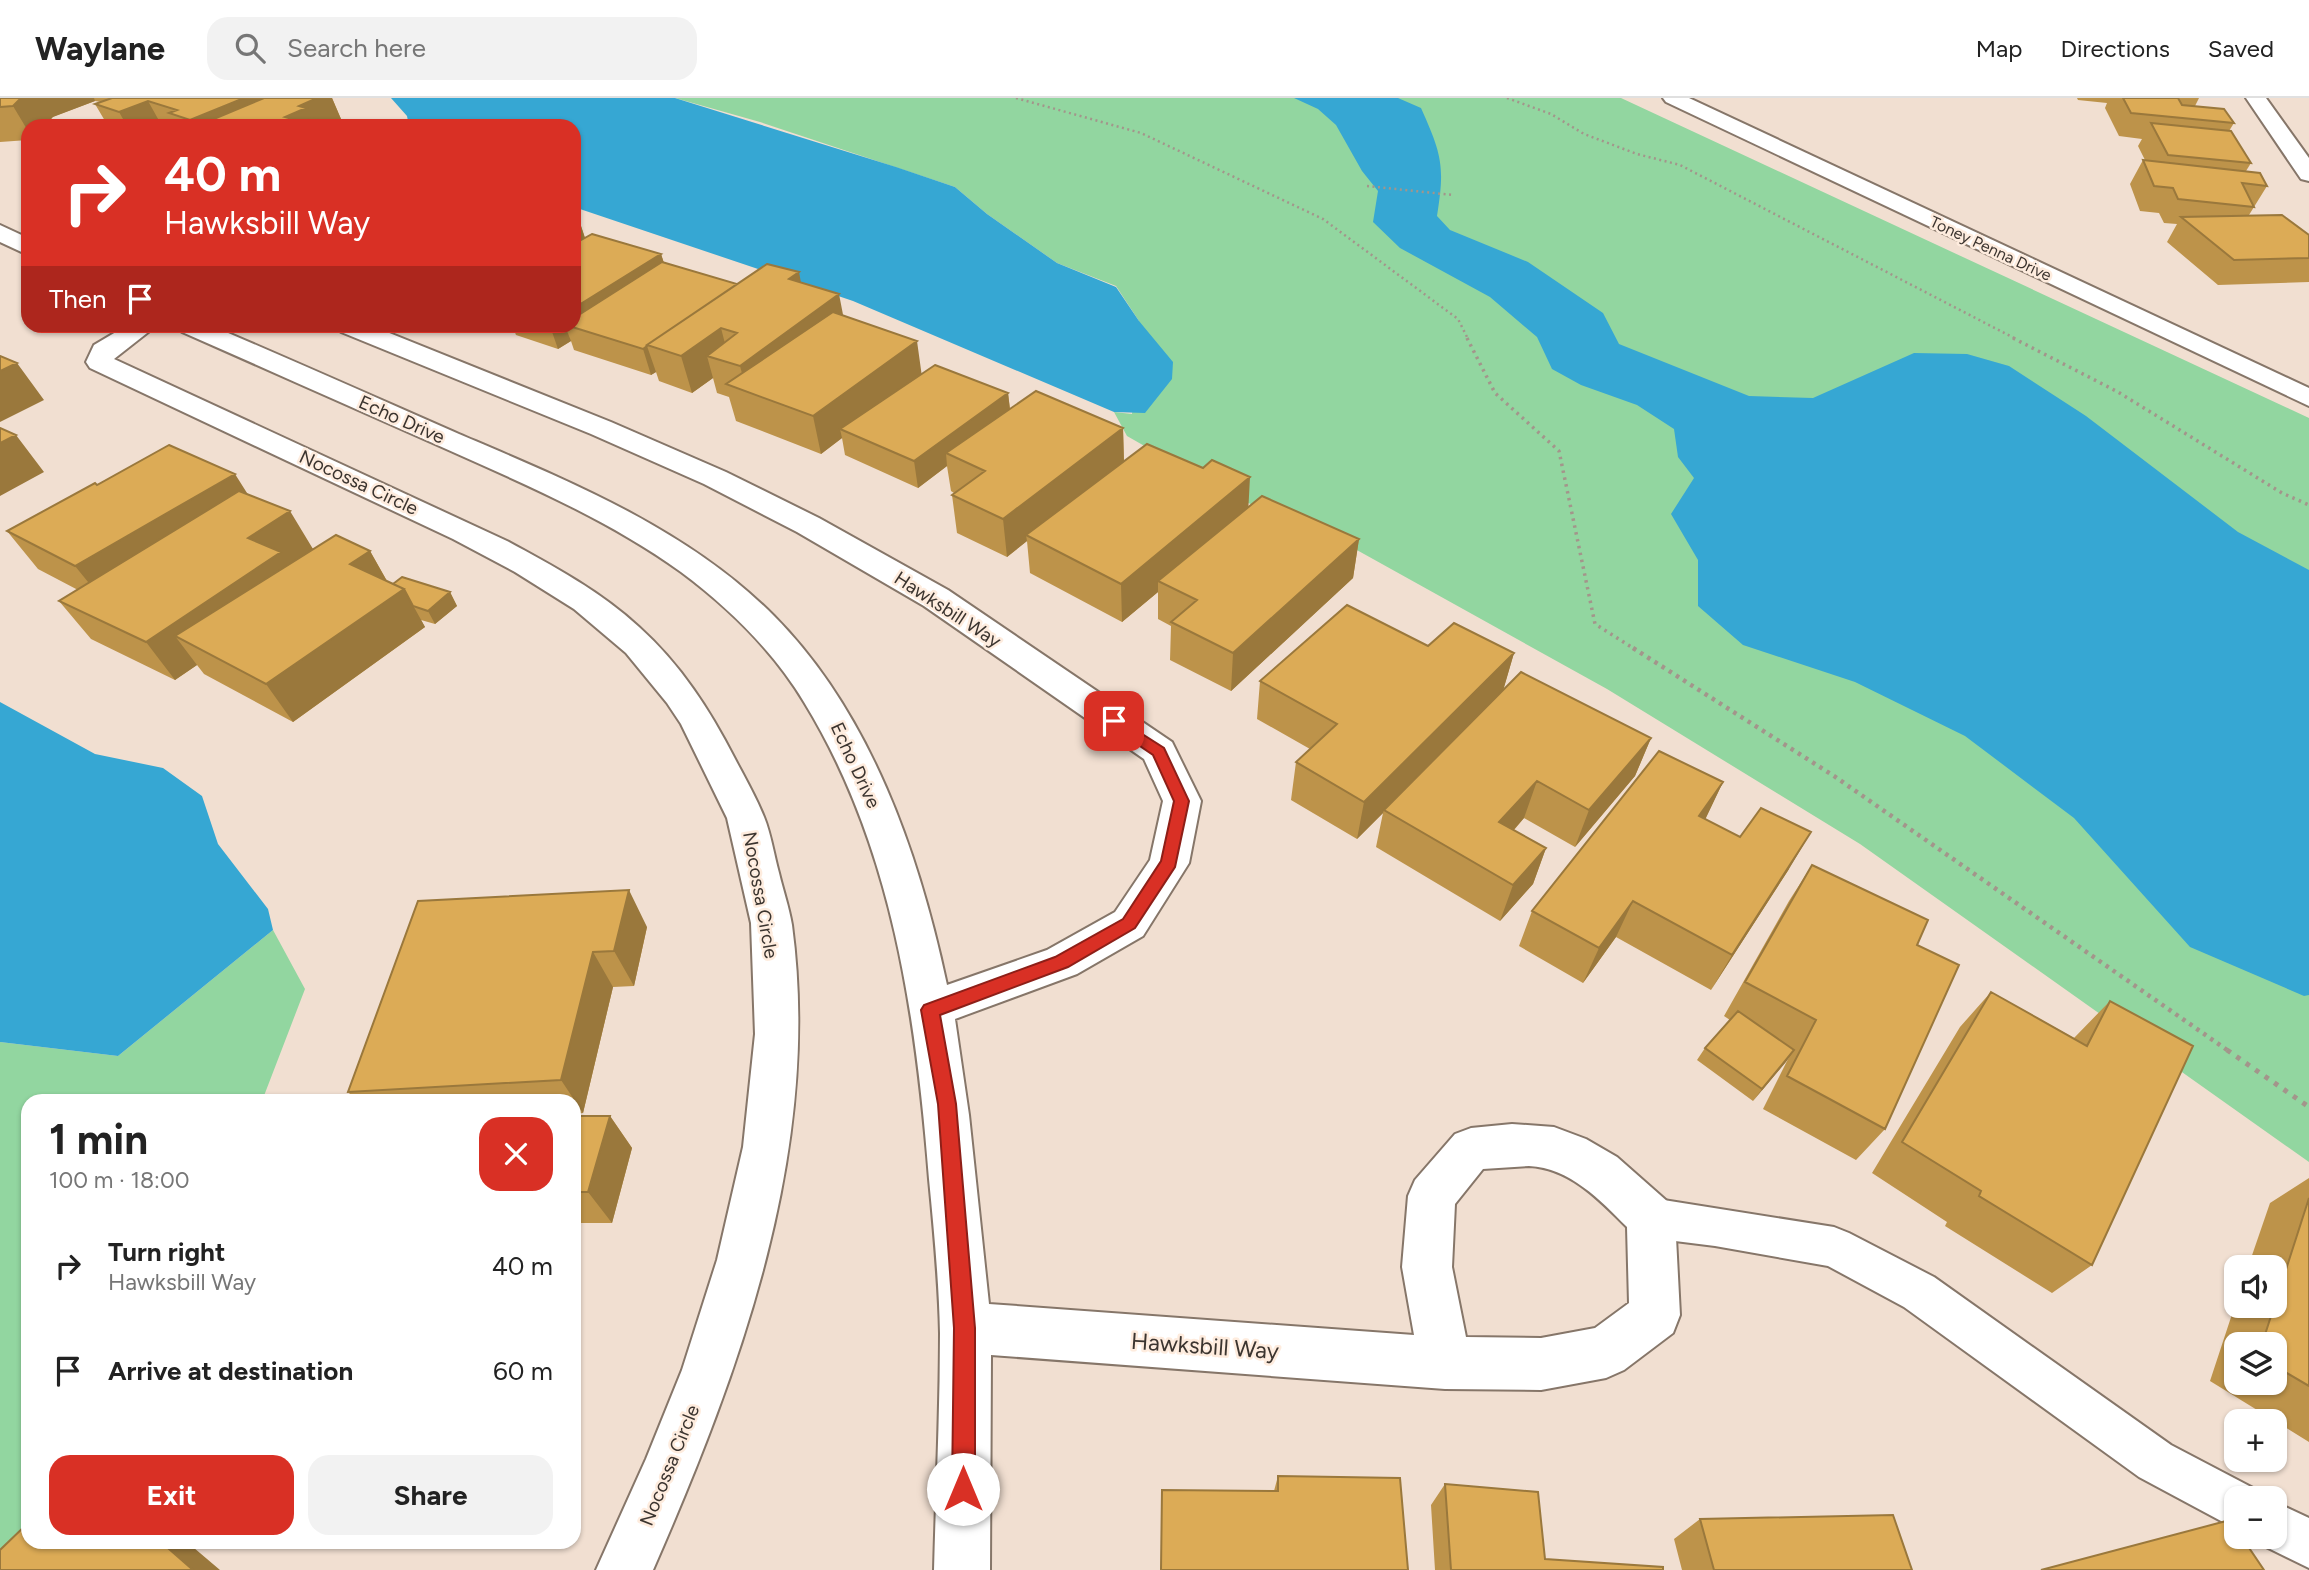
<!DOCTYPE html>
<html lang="en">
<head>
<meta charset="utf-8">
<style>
  body { margin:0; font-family:Figtree,sans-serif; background:#f2f2f2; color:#222; height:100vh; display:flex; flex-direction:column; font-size:26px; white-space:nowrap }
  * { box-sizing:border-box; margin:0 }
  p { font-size:23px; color:#767676 }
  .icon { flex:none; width:38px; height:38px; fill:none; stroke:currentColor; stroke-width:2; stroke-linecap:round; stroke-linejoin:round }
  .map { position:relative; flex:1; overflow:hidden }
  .side { position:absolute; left:21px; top:996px; width:560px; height:455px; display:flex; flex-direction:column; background:#fff; border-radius:21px; box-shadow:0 2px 5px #0004 }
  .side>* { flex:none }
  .hud { position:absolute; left:21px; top:21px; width:560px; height:214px; border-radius:21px; box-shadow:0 2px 5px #0004; background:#d93025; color:#fff; overflow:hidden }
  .fabs { position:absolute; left:2224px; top:1157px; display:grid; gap:14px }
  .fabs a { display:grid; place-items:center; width:63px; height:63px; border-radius:14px; background:#fff; box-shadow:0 2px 5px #0004; font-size:35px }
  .pin { position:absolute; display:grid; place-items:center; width:60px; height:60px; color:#fff; margin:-30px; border-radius:14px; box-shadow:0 4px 10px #0006 }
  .me { position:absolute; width:77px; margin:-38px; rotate:0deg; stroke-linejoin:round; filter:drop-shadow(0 0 5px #0008) }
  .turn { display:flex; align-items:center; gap:24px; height:147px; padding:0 28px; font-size:32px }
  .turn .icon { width:91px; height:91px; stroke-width:2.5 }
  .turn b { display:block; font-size:49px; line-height:60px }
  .then { display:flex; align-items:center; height:66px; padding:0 28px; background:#0003; gap:14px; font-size:26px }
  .round { display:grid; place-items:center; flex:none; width:74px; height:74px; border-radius:21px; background:#f2f2f2 }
  .headline { display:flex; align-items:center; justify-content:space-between; height:119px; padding:0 28px }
  h1 { font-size:42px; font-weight:700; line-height:52px }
  .action { display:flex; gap:14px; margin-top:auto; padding:14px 28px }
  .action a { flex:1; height:80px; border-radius:21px; background:#d93025; color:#fff; font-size:28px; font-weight:700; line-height:80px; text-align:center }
  .action a+a { background:#f2f2f2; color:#222 }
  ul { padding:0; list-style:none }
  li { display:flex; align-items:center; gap:21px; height:105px; padding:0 28px }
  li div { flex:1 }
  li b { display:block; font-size:26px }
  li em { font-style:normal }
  header { display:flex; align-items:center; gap:42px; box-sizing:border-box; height:98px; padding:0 35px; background:#fff; border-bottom:2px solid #e0e0e0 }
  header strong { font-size:33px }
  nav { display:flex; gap:38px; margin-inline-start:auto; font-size:24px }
  .search { width:490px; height:63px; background:#f2f2f2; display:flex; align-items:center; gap:18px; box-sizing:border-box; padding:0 24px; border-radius:21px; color:#767676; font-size:26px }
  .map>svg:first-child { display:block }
  .green { fill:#92d6a0 }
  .water { fill:#36a7d3 }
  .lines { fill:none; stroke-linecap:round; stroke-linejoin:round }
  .lane-casing { stroke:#867669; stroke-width:4 }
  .street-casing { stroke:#867669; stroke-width:4 }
  .secondary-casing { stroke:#867669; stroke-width:4 }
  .path-far3 { stroke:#a3958b; stroke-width:2.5; stroke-dasharray:2 3.5; stroke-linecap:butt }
  .path-far2 { stroke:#a3958b; stroke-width:3.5; stroke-dasharray:2.5 4.5; stroke-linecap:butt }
  .path-far1 { stroke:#a3958b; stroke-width:4.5; stroke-dasharray:3.5 5; stroke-linecap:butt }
  .path { stroke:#a3958b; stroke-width:5; stroke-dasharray:4.5 7; stroke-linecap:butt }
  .lane { fill:#fff; fill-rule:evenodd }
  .street { fill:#fff; fill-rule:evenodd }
  .secondary { fill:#fff; fill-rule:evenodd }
  .wall { fill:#bd934a; fill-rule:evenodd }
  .shaded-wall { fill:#9a783c }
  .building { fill:#dcab56; stroke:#9a783c; stroke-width:2 }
  .route { fill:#d93025; stroke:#8d1f18; stroke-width:2 }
  .labels { text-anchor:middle; stroke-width:5; stroke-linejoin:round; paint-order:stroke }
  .far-street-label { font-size:16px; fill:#3b342f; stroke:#feecde }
  .street-label { font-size:19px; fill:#3b342f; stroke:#feecde }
  .near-street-label { font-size:23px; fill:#3b342f; stroke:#feecde }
</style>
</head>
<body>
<header>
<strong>Waylane</strong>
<div class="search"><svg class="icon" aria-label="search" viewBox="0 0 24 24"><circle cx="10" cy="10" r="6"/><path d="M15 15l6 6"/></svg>Search here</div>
<nav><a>Map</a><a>Directions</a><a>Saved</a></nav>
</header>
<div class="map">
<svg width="2309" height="1472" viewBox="0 0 2309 1472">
  <rect width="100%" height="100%" fill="#f1dfd1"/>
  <path class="green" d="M675,0h946l688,320v744l-449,-318 -253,-155 -252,-140 -123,-53 -105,-60 -13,-24 18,2 7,-93 -23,-35 -59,-23 -70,-49 -32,-27 -195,-65z
    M273,832l32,59 -43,112h-234v441l-28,28v-528l118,14z"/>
  <path class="water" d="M391,0h284l221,69 59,20 32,27 70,49 59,24 23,34 34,41 -1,17 -27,34 -31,-1 -261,-111 -279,-94v-81h-165l-2,-10z
    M1294,0h104l23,10c21,47 24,58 16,108l13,14 78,32 75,51 16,31 130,52 64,2 101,-45 53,1 42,12 77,50 152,116 71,38v425l-5,1 -114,-49 -116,-129 -109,-82 -110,-54 -112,-37 -45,-39v-46l-27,-46 23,-36 -16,-21 -4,-28 -37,-24 -56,-20 -29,-16 -15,-32 -47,-40 -90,-49 -27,-26 5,-31 -16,-20 -26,-46 -18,-16z
    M0,604l95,52 68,14 39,28 16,48 50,65 5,21 -155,126 -118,-14z"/>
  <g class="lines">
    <g class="lane-casing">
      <path id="lane" d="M1651,1100l183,29 15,6 85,44 237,168 82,43 4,10h-21v31l-97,-52 -235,-170 -76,-41 -113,-20 -64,-8 -15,-6 -6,-14 6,-14z
        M2275,1404l34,16v50l-51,-25 -3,-7h20z"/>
    </g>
    <g class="street-casing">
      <path id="street" d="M2246,0h20l43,60v23l-8,-2z
        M0,127l28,13v17l-28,-13z
        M126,228h30l-42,33 393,182c46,25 93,50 132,86 42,38 71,83 96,132 10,19 21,38 29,58 7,17 10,38 15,56 4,17 10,34 13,52 30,223 -51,444 -139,645h-57l50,-111 36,-89 35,-110 26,-113 12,-113 -4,-111 -24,-105 -46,-94 -14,-21 -41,-50 -52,-44 -59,-37 -62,-33 -363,-171 -4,-6 8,-17z
        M178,228h34c82,35 165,72 247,108 110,47 229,95 315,182 97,98 145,238 173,369l100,-35 68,-38 35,-52 13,-59 -19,-42 -220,-153 -127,-74 -93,-48 -113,-50 -250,-102 -4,-6h35l239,96 115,50 93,46 129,72 224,152 29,59 -12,62 -46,73 -66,38 -122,45 14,96 20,189 425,31 -12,-68 6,-71 7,-16 40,-46 16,-6 41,-4 42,3 32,12 31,18 51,45 7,16 5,97 -7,18 -49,37 -18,8 -65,12 -96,-1 -454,-34 -1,215h-56c2,-79 6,-158 6,-237 -1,-51 -6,-103 -11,-154 -13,-165 -37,-334 -125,-477 -30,-50 -76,-95 -123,-130 -75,-54 -161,-90 -246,-128 -84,-37 -168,-75 -253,-112zM1529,1068c41,2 71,34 98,61l2,76 -34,25 -54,10 -75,-1 -14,-70 3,-63 28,-35z"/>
    </g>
    <g class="secondary-casing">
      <path id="secondary" d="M1663,0h26l620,290v18l-643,-304z"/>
    </g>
    <path class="path-far3" d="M1016,0l125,35 182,86 135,100 10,20
      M1507,0l44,16 33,20 53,20 43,11 336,174
      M1367,88l86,9"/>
    <path class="path-far2" d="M1467,240l28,55 64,58 36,173 41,26
      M2013,240l105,54 164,101 27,12"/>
    <path class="path-far1" d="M1633,550l201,128 396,276"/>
    <path class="path" d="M2227,952l82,57"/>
    <use href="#lane" class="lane"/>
    <use href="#street" class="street"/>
    <use href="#secondary" class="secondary"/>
  </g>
  <path class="wall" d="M0,0h332l12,28h-236l-13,-22 6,-2 -6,-1 -67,25v14l-28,2z
    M2077,0h122l-4,8 39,17 -5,8 22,32 -5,8 21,15 -18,29 60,20v47l-91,3 -51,-43 10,-18 -13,-1 -5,-10 -19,-2 -10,-27 13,-24h2l-7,-14 4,-7 -23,-3 -14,-28 2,-5 -29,-3z
    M578,119l7,21 76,16 3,9 73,21 64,-1 43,33 78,58 86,19 2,16 113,19 1,33 124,46 111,32 -6,39 -122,113 -61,-31 1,-34 -13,-7v-27l-36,30 -92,-49 -3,-32 -20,16 -50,-24 -5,-38 2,-2 -3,-2 -4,-25 -29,22 -73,-33 -3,-17 -21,16 -85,-33 -7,-24 -12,-4 -4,-15 -21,15 -33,-12 -3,-9 -5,3 -77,-25 -3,-9 -13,8 -42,-14 -2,-5 -13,-4h73z
    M247,396l66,55 57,2 17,30 7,3 56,8 7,14 -22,18 -14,-4 4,7 -132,95 -89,-48 -7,-9 -22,15 -84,-41 -32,-38 19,-11 -40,-21 -31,-38z
    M1428,548l86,7 -11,37 148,48 -16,38 -60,71 -51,-29 -10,12 32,18 -13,36 -33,37 -124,-74 7,-34 -26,26 -66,-39 5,-38 14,-13 -53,-30 3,-38z
    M1723,684l-18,37 84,50 -78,121 -95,-53 -33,46 -64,-37 13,-35z
    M1812,767l105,80 -32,184 -29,31 -93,-51 26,-52 -36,44 -56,-41 8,-12 25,-28 -6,-4 65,-115z
    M418,803l229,26 -13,59 -21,1 -30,126 -9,1v-13h-217l-9,-9z
    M1991,894l83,46 36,-37 -18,264 -40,28 -107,-67 2,-4 -75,-49 88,-146z
    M574,1018h36l22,32 -20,75h-38z
    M2309,1080v264l-99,-61 26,-79v4h39v-39h-27l22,-64zM2236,1246h39v38h-39z
    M1278,1378l130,94 -134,-79z
    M1445,1386l100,75 118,11h-228l-4,-65z
    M1700,1421l212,51h-230l-8,-31z"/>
  <path class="shaded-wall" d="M21,0h73l1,3 -42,16 -8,9h-17v5l-15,-25z
    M242,0h33l-2,28h-79l-4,-6z
    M317,0h15l12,28h-55l-4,-9 14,-11z
    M148,3l14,25h-35l-8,-14z
    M578,119l12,36 -16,9v-42z
    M661,156l8,25 -95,47v-18z
    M799,174l7,37 -17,-30z
    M839,196l7,36 -99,62 -7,-26z
    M550,228h15l6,15 -13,8z
    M721,230l9,35 -23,-7 6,22 -21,15 -11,-37z
    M917,243l5,36 -82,52 2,9 -21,16 -8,-38z
    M647,248l9,26 -5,3 -8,-26z
    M17,265l27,37 -44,22v-51z
    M1008,295l3,26 -65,34 1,13 -29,22 -4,-27z
    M1123,330l1,37 -98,70 1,6 -20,16 -4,-38z
    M16,337l28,37 -44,24v-53z
    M235,376l24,38 -153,92 -31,-38z
    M1250,379l-2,38 -90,66v11l-36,30 -1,-38z
    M290,413l23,38 -138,87 22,29 -22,15 -29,-38 102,-104z
    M1359,441l-6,39 -122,113 2,-38z
    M370,453l22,39 -42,-26z
    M404,491l21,38 -132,95 -27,-38z
    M450,494l7,14 -22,18 -7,-13z
    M1514,555l-11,38 -119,119 -1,3 -26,26 7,-37z
    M1651,640l-16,38 -60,71 14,-37z
    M1537,683l-13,37 -36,41 11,-37z
    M1723,684l-18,38 -6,-4z
    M1811,734l-22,37 -78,121 21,-35z
    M1546,750l-13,36 -33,37 13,-36z
    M629,792l18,37 -13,59 -20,-35z
    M1633,803l-17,36 -33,46 16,-35z
    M593,854l20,35 -30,126 -22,-33z
    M1794,952l-8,12 -33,39 9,-12z
    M610,1018l22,32 -20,75 -24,-31z
    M161,1444h26l33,28h-27z"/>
  <path class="building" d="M0,0h21l-8,8 -13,1z
    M112,0h132l-54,22 -21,-7 8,-3 -29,-9 -29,11 -24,-8z
    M264,0h53l-18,8 7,2 -21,9 18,5 9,-4 26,8h-141z
    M2123,0h55l4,7 42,4 10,14 -103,-10z
    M2151,25l80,8 20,32 -83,-8z
    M2143,62l117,13 7,13 -25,-3 12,24 -76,-8 -5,-11 -19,-2z
    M2282,117l27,20v23l-75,2 -53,-43z
    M592,136l69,20 -87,54v-64z
    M662,164l75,22 -90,61v1l-4,3 -74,-23h5v-8z
    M767,166l32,8 -10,7 50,15 -99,72 -33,-10 30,-23 -16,-5 -40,28 -34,-11z
    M833,214l84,29 -104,75 -87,-32z
    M0,258l17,7 -17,8z
    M935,267l73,28 -94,68 -74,-32z
    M1036,293l87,37 -120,91 -51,-24 33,-24 -39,-18z
    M0,330l16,7 -16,8z
    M1147,346l56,24 9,-8 38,17 -129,107 -95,-49z
    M169,347l66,29 -160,92 -68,-35 88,-48 2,2z
    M239,393l51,20 -42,27 33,14 -135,90 -87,-41z
    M1262,398l97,43 -126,114 -62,-31 26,-22 -39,-19z
    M336,437l34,16 -20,13 54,25 -138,95 -91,-48z
    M402,479l48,15 -22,19 -15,-5 -9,-17 -11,-5z
    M1347,507l81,41 26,-23 60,30 -150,149 -68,-40 41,-38 -77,-43z
    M1521,574l130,66 -62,72 -52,-29 -38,41 47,26 -33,37 -129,-75z
    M1659,653l64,31 -24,34 41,21 21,-29 50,24 -79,123 -99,-54 -34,47 -67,-37z
    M1812,767l116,55 -11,25 42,20 -74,164 -98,-53 29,-56 -71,-38z
    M629,792l-15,61 -21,1 -32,128 -213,12 70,-191z
    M1991,894l96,54 23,-45 83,45 -101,219 -113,-69 2,-5 -79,-49z
    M1738,913l56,39 -32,39 -57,-41z
    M574,1018h36l-22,76h-14z
    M2309,1100v188l-34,-20v-22h-13z
    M1278,1378l122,2 8,92h-247l1,-80 116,1z
    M1445,1386l93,8 7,67 118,8v3h-212z
    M1893,1417l19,55h-198l-14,-51z
    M2230,1422l6,10v6h5l23,34h-223z
    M28,1425v19h133l32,28h-193v-20z"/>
  <path class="route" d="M1114,618l50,32 25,53 -14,66 -40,61 -67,39 -128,48 16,89 19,224v161l-4,8 -8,4 -8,-4 -3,-8 2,-161 -16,-224 -17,-94 3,-5 131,-48 68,-38 38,-58 13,-60 -21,-46 -44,-30 -2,-4z"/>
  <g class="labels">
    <g class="far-street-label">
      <text transform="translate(1991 150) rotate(25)" y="6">Toney Penna Drive</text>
    </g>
    <g class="street-label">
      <text transform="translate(402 321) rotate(24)" y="7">Echo Drive</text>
      <text transform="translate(359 384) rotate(25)" y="7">Nocossa Circle</text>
      <text transform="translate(948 511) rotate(33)" y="7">Hawksbill Way</text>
      <text transform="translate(856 667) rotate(65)" y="7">Echo Drive</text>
      <text transform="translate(761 797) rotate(80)" y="7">Nocossa Circle</text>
      <text transform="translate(669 1367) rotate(-68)" y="7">Nocossa Circle</text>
    </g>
    <g class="near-street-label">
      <text transform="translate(1205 1248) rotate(4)" y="8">Hawksbill Way</text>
    </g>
  </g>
</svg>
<div class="fabs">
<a><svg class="icon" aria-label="sound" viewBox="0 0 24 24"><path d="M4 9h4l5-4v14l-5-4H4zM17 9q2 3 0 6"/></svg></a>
<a><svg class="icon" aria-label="layers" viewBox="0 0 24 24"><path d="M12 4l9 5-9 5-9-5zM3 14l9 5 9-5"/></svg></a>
<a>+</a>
<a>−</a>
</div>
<div class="pin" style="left:1114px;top:623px;background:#d93025"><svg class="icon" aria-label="arrive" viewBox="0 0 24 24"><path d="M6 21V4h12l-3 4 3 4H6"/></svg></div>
<svg class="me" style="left:963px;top:1391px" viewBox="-20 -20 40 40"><circle r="19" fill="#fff"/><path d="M0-13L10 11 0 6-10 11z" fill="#d93025"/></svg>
<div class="hud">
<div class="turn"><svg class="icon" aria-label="right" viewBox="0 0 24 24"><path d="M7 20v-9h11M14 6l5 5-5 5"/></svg><div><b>40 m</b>Hawksbill Way</div></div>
<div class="then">Then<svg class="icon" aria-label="arrive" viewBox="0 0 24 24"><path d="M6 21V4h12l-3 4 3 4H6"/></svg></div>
</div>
<section class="side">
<div class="headline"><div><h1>1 min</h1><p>100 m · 18:00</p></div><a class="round" style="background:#d93025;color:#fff"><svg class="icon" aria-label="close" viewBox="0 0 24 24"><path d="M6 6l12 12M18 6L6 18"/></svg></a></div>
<ul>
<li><svg class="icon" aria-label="right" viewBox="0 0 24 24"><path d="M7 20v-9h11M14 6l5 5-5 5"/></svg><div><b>Turn right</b><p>Hawksbill Way</p></div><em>40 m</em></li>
<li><svg class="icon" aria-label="arrive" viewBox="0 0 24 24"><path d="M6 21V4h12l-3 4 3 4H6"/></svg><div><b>Arrive at destination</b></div><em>60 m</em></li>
</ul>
<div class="action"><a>Exit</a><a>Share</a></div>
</section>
</div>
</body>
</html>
